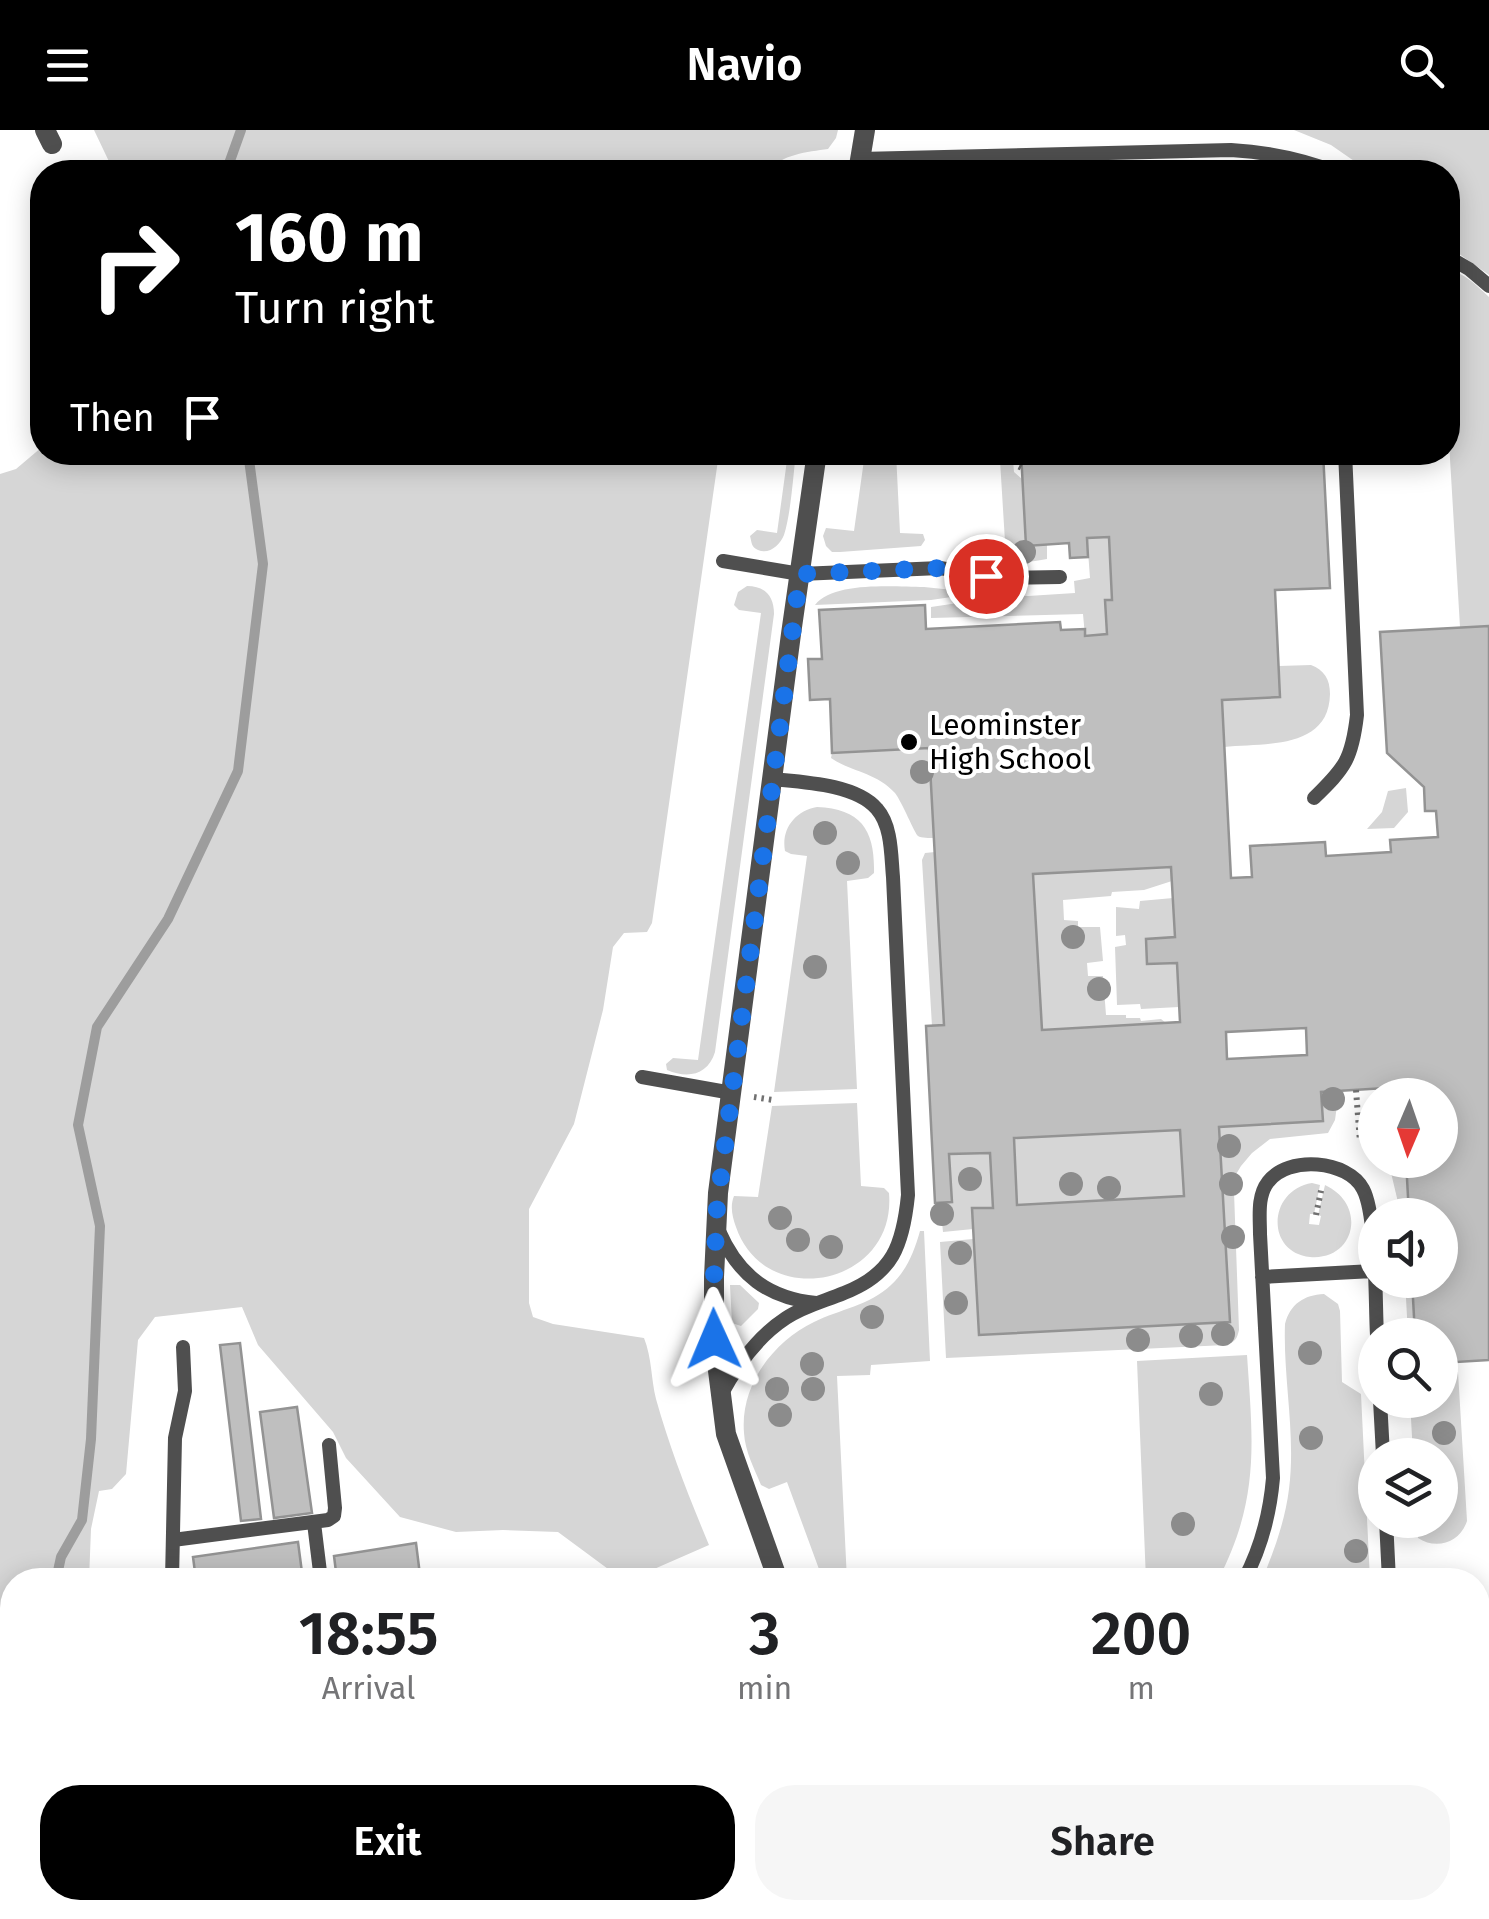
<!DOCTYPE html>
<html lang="en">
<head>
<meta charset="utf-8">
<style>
  body { margin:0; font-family:"Fira Sans",sans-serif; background:#f6f6f6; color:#202124; height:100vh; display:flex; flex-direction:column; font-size:38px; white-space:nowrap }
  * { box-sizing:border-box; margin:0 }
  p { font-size:32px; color:#757577 }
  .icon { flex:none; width:55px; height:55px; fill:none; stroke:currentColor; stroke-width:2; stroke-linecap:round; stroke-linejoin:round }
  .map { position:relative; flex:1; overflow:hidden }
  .drawer { position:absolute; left:0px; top:1438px; width:1490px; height:352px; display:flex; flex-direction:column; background:#fff; border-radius:40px 40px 0 0; box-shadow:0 5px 25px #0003 }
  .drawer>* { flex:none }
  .banner { position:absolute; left:30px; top:30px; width:1430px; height:305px; border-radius:40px; box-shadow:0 5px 25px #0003; background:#000; color:#fff; overflow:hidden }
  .needle { width:65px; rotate:182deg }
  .tools { position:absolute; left:1358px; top:948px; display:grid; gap:20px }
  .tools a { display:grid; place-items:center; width:100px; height:100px; border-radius:50%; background:#fff; box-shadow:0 5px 25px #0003; font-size:50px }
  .pin { position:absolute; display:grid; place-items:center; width:85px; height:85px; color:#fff; margin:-42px; border:5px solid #fff; border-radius:50%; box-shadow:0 2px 10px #0007 }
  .me { position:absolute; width:110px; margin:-55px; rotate:359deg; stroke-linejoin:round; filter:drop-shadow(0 0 8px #0008) }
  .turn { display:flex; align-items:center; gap:35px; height:210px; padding:0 40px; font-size:45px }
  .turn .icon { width:130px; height:130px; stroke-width:2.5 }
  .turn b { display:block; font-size:70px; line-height:85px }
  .then { display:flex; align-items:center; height:95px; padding:0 40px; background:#0003; gap:20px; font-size:38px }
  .eta { display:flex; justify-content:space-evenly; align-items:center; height:170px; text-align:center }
  .eta b { font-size:60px; font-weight:600; line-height:70px }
  .action { display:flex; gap:20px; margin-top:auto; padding:20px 40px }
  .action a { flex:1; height:115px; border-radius:40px; background:#000; color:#fff; font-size:40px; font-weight:600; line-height:115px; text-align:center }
  .action a+a { background:#f6f6f6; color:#202124 }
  header { display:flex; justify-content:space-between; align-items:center; height:130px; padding:0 40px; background:#000; color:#fff; font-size:45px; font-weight:600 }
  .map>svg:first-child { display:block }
  .green { fill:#d6d6d6 }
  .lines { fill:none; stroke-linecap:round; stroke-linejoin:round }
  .stream { stroke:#9d9d9d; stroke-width:10 }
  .building { fill:#bfbfbf; stroke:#939393; stroke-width:2.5; fill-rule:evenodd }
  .path { stroke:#717171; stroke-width:6; stroke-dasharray:2.5 5; stroke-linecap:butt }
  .service { stroke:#4f4f4f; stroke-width:14 }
  .minor { stroke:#4f4f4f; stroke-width:20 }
  .tree { fill:#8c8c8c }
  .route { stroke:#1a73e8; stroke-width:18; stroke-dasharray:0 32.4 }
  .poi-dot { fill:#000; stroke:#fff; stroke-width:4 }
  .labels { text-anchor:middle; stroke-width:8; stroke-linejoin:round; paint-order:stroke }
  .poi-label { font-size:30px; fill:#000; stroke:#fff; text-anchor:start }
</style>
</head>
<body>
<header><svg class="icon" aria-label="menu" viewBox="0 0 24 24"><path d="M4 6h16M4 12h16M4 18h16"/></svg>Navio<svg class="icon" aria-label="search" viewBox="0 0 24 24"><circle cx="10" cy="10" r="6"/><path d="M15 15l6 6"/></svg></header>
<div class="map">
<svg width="1489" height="1789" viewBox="0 0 1489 1789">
  <rect width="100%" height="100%" fill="#fff"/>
  <path class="green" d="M94,0h744l-2,8 -8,11c-20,3 -48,5 -59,23h-655z
    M1294,0h195v145l-41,-29v-74h-78l-39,-27z
    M1448,140c17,3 28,15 41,27v329l-29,1 -12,-202z
    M42,317v5l677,1 -67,470 -5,9 -23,1 -11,14 -10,63 -29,114 -45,85v94l4,14 20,7 91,14c8,20 7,41 12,61 14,50 33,98 53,146l-80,35h-6l-65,-48 -55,-2 -47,2 -56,-15 -54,-59 -13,-26 -75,-87 -16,-38 -87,10 -17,23 -12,134 -14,15 -13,2 -8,38 -2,51h-77v328h92l1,11h-105v-1445l16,-5z
    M788,323h8c-3,24 -5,60 -12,82 -4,10 -15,20 -26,15 -7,-3 -6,-7 -8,-14l7,-6 20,3z
    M865,323h31l4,80 23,1 2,6 -4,6 -81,6h-8l-6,-6 -3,-10 3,-8 28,3z
    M1000,330h13l1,12 8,7 4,66h21v14c-13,2 -29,6 -41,-1z
    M1109,407l3,63 -7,1 2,33 -22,2 -2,-22 -152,4v-11l47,-7 2,-7 48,3 47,-3 -1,-12 16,-3 -3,-40z
    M747,456c18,0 27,10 27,28l-59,438c-7,23 -27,27 -48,18l-1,-6 7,-6 25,2 63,-447 -22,-3 -5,-5 4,-13z
    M924,457l48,5v2l-41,6 -116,5c19,-24 79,-18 109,-18z
    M1311,535c13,5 19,14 19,29 -1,56 -66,49 -106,53l-2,-47 58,-3 -1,-31z
    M929,618l5,90c-4,0 -13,0 -16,-2 -3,-2 -16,-34 -23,-43 -19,-21 -44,-21 -64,-35l1,-5z
    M1406,658l2,24 -14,16 -27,1 15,-17 6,-21z
    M817,677c45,2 58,24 57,66l-6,5 -21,3 10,208 -83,3 33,-236 -16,-2 -6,-3c-4,-22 10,-40 32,-44z
    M935,722l9,173 -12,1 -10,-166 3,-7z
    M1171,737l1,14 -28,9 -32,2 -1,4 -48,4 1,20 14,1v6h22l3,34 -16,2 1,13h15l3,39h20v3h14l1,3 20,-2 5,4 -124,7 -9,-156z
    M1173,768l2,39 -29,3 2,24 29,-1 2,44 -38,2 -1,-5 -23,1 -2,-58 11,-2 -1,-10 -9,1v-29l23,2 1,-8z
    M1339,961l-4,29 -7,13 -58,6 -18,14 -11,13 -6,10 -1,16 5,138c-2,9 -4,12 -13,15l-280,13 -6,-116 33,-3 6,96 250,-13 -10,-195 104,-6 -2,-29z
    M857,973l4,83 23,2 5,5c8,93 -124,119 -153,34 -4,-11 -6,-21 -2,-31l24,1 14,-91z
    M1180,1000l4,66 -167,9 -3,-67z
    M990,1023l3,55 -21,1 1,20 -30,3 -1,-10h-7v-19l17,-2 -3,-47z
    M1388,1030h18l3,55h-8z
    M1312,1053l8,2 -6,29h-4l-1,10 10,1 2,-9 -3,-1 7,-30c43,20 30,76 -15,72 -45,-5 -42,-67 2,-74z
    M920,1101h4l6,130 -59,4 -1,10 -33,1 10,204h-24l-36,-98 -18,7 -8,-4c-7,-17 -16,-34 -17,-52 -4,-48 29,-91 70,-111 26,-13 55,-16 77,-37 16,-15 23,-33 29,-54z
    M1405,1150h7l3,55h-7z
    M730,1155h10l19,18 -1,6 -17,17 -9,-3z
    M1324,1164l14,10 2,7 2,71 19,12 9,186h-108c12,-29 23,-59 27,-91 7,-55 -6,-110 -4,-165 5,-20 19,-29 39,-30z
    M1247,1225c6,87 13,144 -29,225h-72l-9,-219z
    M1458,1242l9,149c-7,22 -31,29 -49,17l-1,-18h23v-65h-27l-3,-55h30v-27z
    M415,1778l10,3v8h-49l-2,-8z
    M928,1778h125l5,11h-138l-1,-7z"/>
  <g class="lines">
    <path class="stream" d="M226,42l15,-42
      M56,1450l5,-23 21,-37 9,-81 9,-213 -22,-101 19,-98 71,-108 70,-148 25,-207 -15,-112
      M53,1778l2,11"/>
  </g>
  <path class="building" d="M1323,322l7,136 -55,2 5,107 -58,3 9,178 21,-1 -2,-31 75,-4 1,14 65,-4 -1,-12 48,-3 -2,-26h-11l-1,-24 -37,-34 -7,-121 109,-6v734l-49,3v-28h-25l-3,-55h28v-65h-31l-3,-55h34v-65h-38v-8l-81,5 2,29 -104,6 11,195 -251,13 -7,-127h21l-3,-55 -41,1 3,48 -17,1 -9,-177 18,-1 -15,-277 -97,5 -2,-54 -20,1 -2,-41h14l-3,-49 106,-5 1,24 134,-7 1,8 24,-1v7l22,-2 -2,-34h7l-3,-63 -22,1 1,19 -18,1 -1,-15 -43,3 -5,-94zM1171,737l4,70 -29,2 1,25 30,-1 3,59 -138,8 -9,-156zM1306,898l1,27 -80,4 -1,-27zM1180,1000l4,66 -167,9 -3,-67z
    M240,1213l21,176 -20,2 -21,-176z
    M297,1277l15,106 -38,5 -14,-106z
    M298,1412l5,38h-107l-3,-23z
    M416,1413l4,32 -32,5h-51l-3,-24z
    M433,1444l1,6h-46l32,-5z
    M1489,1608v68l-11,4v-67z
    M1488,1708l1,31 -11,3v-30z
    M459,1778l1,11h-35v-8z
    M535,1778h53l2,11h-53z
    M626,1778h43l1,4 -41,7z
    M1105,1778h53l2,5 18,-5h16l4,11h-60l-1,-4 -12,4h-16z"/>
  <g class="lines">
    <path class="path" d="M1018,322v14l4,2
      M996,324l25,-1
      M1356,960l4,52
      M754,967l19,3
      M1316,1085l6,-29"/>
    <path class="service" d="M860,29l371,-9c36,2 70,9 104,22
      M1448,127l21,12 20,17
      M723,431l77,13 140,-6 61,10 59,-1
      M1314,668c31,-30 38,-39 43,-83l-12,-263
      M642,947l90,16
      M719,1101c19,44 49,67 97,72
      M1262,1147l111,-6
      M721,1265c16,-30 36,-58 65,-77 18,-12 39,-17 58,-25 49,-19 59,-48 64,-98l-15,-318c-2,-21 -1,-51 -16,-68 -21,-25 -75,-27 -105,-30
      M1380,1270l3,55
      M1386,1390l3,60
      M314,1393l7,57
      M173,1410l155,-20 6,-4 1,-8 -6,-63
      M172,1450l3,-142 10,-47 -2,-44
      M1244,1450c17,-32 26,-67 29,-102l-13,-244c0,-17 -3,-38 8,-52 20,-27 80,-22 95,7 14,26 12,113 14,146
      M217,1778l4,11
      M304,1778l9,11"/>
    <path class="minor" d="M45,0l7,14
      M858,42l7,-42
      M778,1450l-52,-146 -12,-95v-62l4,-84 73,-559 26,-182
      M1478,1528l11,-4
      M1357,1778l5,11
      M805,1789l27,-11"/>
  </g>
  <g class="tree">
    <circle cx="1024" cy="422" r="12"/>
    <circle cx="922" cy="642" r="12"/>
    <circle cx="825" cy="703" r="12"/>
    <circle cx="848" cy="733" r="12"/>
    <circle cx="1073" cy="807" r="12"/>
    <circle cx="815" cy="837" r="12"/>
    <circle cx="1099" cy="859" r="12"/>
    <circle cx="1333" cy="969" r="12"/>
    <circle cx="1229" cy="1016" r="12"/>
    <circle cx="970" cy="1049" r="12"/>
    <circle cx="1071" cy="1054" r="12"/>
    <circle cx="1231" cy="1054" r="12"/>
    <circle cx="1109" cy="1058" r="12"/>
    <circle cx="942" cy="1084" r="12"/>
    <circle cx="780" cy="1088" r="12"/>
    <circle cx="1233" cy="1107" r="12"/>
    <circle cx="798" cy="1110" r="12"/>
    <circle cx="831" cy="1117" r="12"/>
    <circle cx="960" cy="1123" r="12"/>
    <circle cx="956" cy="1173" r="12"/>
    <circle cx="872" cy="1187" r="12"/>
    <circle cx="1223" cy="1204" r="12"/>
    <circle cx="1191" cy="1206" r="12"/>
    <circle cx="1138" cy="1210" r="12"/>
    <circle cx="1310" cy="1223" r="12"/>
    <circle cx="812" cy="1234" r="12"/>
    <circle cx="777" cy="1259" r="12"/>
    <circle cx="813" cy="1259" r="12"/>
    <circle cx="1211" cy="1264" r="12"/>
    <circle cx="780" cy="1285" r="12"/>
    <circle cx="1444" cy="1303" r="12"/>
    <circle cx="1311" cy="1308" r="12"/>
    <circle cx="1183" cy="1394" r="12"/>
    <circle cx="1356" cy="1421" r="12"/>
  </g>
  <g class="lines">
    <path class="route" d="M714,1209v-62l3,-70 83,-633 140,-6 46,8"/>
  </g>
  <circle class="poi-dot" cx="909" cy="612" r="10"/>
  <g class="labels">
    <g class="poi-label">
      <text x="929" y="605">Leominster<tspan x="929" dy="34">High School</tspan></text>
    </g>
  </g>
</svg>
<div class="tools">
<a><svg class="needle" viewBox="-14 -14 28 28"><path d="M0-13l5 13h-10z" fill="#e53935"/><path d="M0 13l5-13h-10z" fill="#757577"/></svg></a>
<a><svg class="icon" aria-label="sound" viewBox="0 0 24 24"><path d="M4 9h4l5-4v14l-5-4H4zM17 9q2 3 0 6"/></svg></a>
<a><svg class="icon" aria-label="search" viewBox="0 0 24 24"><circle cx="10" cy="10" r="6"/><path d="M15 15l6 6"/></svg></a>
<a><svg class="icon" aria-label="layers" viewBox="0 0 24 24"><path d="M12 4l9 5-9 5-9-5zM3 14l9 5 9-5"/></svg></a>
</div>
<div class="pin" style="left:986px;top:446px;background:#d93025"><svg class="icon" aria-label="arrive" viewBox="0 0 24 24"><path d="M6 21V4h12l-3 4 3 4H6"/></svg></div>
<svg class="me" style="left:714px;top:1209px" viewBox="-20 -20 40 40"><path d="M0-17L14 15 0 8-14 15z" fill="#1a73e8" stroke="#fff" stroke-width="4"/></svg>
<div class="banner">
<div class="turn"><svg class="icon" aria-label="right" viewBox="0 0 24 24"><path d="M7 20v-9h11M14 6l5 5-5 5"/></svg><div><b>160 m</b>Turn right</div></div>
<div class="then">Then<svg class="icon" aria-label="arrive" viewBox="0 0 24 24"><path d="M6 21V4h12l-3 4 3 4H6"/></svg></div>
</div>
<section class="drawer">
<div class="eta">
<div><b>18:55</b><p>Arrival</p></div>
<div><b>3</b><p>min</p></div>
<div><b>200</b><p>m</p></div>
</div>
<div class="action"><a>Exit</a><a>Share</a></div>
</section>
</div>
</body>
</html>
